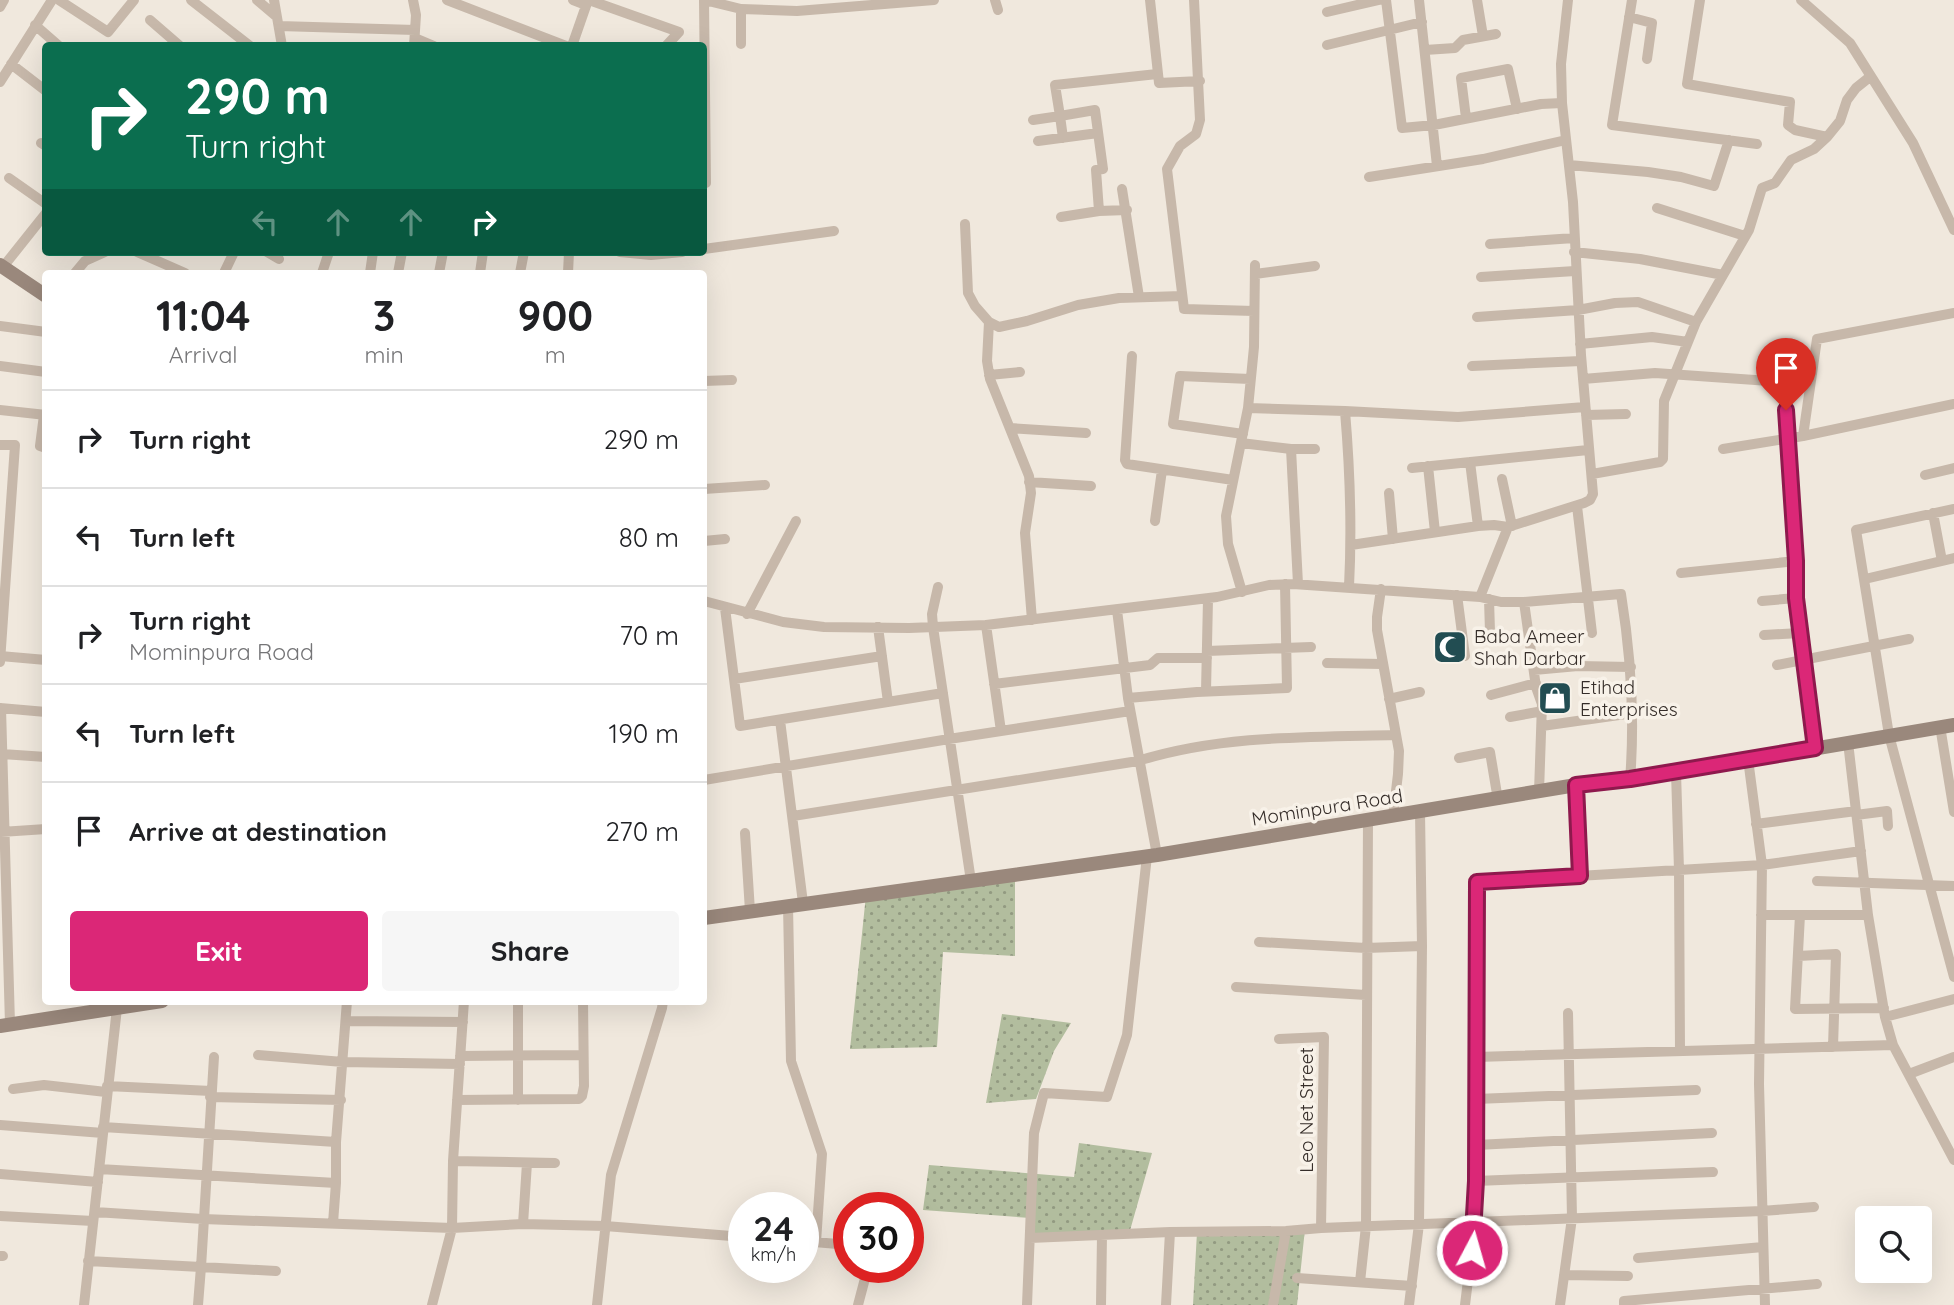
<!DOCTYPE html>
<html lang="en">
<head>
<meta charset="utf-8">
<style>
  body { margin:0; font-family:Quicksand,sans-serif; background:#f6f6f6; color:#202124; height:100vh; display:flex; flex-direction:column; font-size:26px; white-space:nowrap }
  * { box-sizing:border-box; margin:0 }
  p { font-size:23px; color:#757577 }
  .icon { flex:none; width:38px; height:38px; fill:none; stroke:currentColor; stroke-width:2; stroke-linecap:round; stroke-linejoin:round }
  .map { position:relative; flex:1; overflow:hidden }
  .details { position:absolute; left:42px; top:270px; width:665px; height:735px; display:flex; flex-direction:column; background:#fff; border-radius:7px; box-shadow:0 7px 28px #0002 }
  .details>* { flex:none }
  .banner { position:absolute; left:42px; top:42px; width:665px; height:214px; border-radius:7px; box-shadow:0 7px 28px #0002; background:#0b6e4f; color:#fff; overflow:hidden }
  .buttons { position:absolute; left:1855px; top:1206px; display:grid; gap:14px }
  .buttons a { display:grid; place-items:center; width:77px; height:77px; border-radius:7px; background:#fff; box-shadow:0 7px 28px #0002; font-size:35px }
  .speed { position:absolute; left:728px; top:1192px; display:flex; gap:14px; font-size:35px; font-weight:700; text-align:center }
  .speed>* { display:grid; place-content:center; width:91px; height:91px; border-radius:50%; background:#fff; box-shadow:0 7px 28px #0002; line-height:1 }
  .speed small { font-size:18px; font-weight:400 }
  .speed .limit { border:10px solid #d22; background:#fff; color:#111 }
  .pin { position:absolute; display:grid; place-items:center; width:60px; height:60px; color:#fff; margin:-72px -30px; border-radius:50% 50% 50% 0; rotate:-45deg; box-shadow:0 0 7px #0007 }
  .pin .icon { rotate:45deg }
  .me { position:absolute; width:77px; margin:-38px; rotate:6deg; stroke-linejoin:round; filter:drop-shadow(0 0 5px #0008) }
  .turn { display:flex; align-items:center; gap:24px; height:147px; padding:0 28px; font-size:32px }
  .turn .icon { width:91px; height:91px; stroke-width:2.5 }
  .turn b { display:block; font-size:49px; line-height:60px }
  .lanes { display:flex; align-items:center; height:66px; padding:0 28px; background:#0003; justify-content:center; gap:35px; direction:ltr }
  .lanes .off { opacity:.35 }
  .eta { display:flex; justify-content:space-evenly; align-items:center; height:119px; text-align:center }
  .eta b { font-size:42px; font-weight:800; line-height:49px }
  .cta { display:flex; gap:14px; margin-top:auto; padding:14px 28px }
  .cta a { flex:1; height:80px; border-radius:7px; background:#db2777; color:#fff; font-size:28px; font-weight:800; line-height:80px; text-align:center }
  .cta a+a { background:#f6f6f6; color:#202124 }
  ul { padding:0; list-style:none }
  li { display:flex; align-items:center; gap:21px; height:98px; padding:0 28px; border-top:2px solid #e0e0e0 }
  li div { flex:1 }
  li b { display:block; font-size:26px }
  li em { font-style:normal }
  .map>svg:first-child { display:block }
  .grass { fill:url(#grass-dots) }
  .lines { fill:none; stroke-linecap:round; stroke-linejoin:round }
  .street { stroke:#c7b8aa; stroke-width:10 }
  .secondary { stroke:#9a887c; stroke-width:14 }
  .route-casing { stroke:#8e194d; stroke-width:18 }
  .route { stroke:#db2777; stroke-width:12 }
  .labels { text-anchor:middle; stroke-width:7; stroke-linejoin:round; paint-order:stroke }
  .poi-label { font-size:19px; fill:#352d29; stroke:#f8f2e9; text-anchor:start }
  .street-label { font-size:19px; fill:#352d29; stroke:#f8f2e9 }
</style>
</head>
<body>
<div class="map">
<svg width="1954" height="1305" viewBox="0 0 1954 1305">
  <defs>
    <pattern id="grass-dots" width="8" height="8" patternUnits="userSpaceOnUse" patternTransform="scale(1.75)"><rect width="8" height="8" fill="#b2bd9e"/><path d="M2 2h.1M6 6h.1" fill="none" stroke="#929a81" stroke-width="1.8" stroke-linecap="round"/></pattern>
  </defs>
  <rect width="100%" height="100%" fill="#f0e8dd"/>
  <path class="grass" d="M1015,874v82l-72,-4 -6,95 -87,2 16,-154z
    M1002,1014l69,9 -17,28 -18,48 -50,4z
    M1079,1143l73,10 -23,81 -99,4v-20l-107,-8 6,-45 145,12z
    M1305,1229l-8,76h-104l4,-73z"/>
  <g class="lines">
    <path class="street" d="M59,0l49,32 26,-32
      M191,0l59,46
      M257,0l20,17
      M274,0l8,46
      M413,0l3,15 -2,31
      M447,0l119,46
      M573,0l13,5
      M589,0l90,32 -13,14
      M704,0l37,9 56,2 137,-11
      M704,0l2,183
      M995,0l3,10
      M1150,0l9,83 41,-2
      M1194,0l6,120 -4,14 -16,12 -13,23 17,140 70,2
      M1386,0l16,128 32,-3 107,-21 21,-1
      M1419,0l18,166
      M1477,0l6,36
      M1632,0l-20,125 145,19
      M1700,0l-13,84 103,18 -2,23 7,5 32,7
      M1801,0l49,43 63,100 41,87
      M0,7l4,-7
      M1327,12l52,-12
      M1629,17l23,6 -5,36
      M150,20l30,26
      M35,25l24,21
      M279,26l136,4
      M415,38l19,8
      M741,44v-35
      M1327,45l95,-23
      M572,46l16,-46
      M1425,50l30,-2 8,-8 33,-6
      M11,64l35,27
      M0,82l52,-82
      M1466,118l-5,-40 47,-9 9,40
      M1033,120l27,-4 3,22
      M1038,141l60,-8
      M41,143l5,3
      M1569,165l79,7 33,5 33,9 15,-46
      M1369,177l114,-18 83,-19
      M9,178l37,26
      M1122,189l17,108
      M1657,208l88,28
      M1099,211l-3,-41 7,-1 -8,-59 -35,6 -5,-31 102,-11
      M1061,217l38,-6 28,-1
      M965,224l3,69 7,13 14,16 -2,39 3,18 39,97 2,17 -6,40 7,87
      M1490,244l84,-6
      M704,249l130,-18
      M137,252l48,21
      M267,252l12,7
      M620,252l31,3 31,-3
      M1574,252l66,7 83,16
      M3,267l43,-54
      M75,273l10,-12 20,-9
      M224,273l10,-21
      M322,273l7,-21
      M370,273l3,-21
      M398,273l4,-21
      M439,273l4,-21
      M480,273l3,-21
      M520,273l4,-21
      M568,273l1,-21
      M1255,274l60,-8
      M1481,277l94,-6
      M1477,317l101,-7 37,-7 23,-1 58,20
      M989,322l10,5 28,-6 51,-16 41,-7 63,-2
      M0,326l46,6
      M1580,344l72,-7 36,5
      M1793,344l-9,38 3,56 9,160 19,150
      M1132,356l-7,104 2,4 106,16
      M0,366l46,6
      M1472,366l109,-5
      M989,375l31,-3
      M1583,379l72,-6 129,9
      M704,381l28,-1
      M1248,408l97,3c5,59 7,118 4,176
      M0,410l46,5
      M1345,411l113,6 127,-10
      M44,415l-4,31 6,2
      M1586,415l40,-1
      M1010,428l76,5
      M1243,434l-70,-10 7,-48 70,3
      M1803,436l14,-97 137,-26
      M1241,443l50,6 7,135
      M0,445h15l-15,217
      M1291,449h24
      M1723,449l80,-13 151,-32
      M1470,462l8,64
      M1428,466l7,66
      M1412,468l176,-18
      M1592,474l68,-12 3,-3 1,-58 32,-79 53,-92 13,-42 13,-5 16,-23 23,-11 13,-12 13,-16 7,-21 9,-12 15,-12
      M1925,475l29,-7
      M1502,479l10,47
      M1029,482l62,4
      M704,489l61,-4
      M1389,493l4,46
      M1577,506l15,127
      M1954,509l-98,21 33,205 65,242
      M1933,513l9,48
      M1155,521l7,-51
      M704,541l21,-2
      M1351,545l127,-19 16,-1 14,2
      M1681,573l115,-12
      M1865,579l89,-21
      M938,587l-6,27 1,13 38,254
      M1381,589l-4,28v13l22,121 -1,23 -5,42
      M1242,592l-14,-48 -2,-28 22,-108 6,-61 1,-82
      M1457,595l8,61
      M1480,597l21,5h23l97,-8c10,62 14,123 9,186
      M1489,599l1,33
      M704,601l79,21 41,5 85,1 77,-3 231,-28 52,-12 24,-1 187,13 28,-70 76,-24 6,-3 3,-6 -12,-139 -8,-153 -11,-99 -1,-39 7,-64
      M1762,601l34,-3
      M1524,602l12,85 6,17 -3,88
      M725,608l15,118 203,-33
      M1117,610l11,88 29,157
      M747,614l49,-93
      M986,625l15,106
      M878,627l10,75
      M1764,635l36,-2
      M1207,651l104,-4
      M0,656l46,4
      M1327,663l55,1
      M1777,665l132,-26
      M1534,670l44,-4 53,1
      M734,679l148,-23
      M994,684l156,-19 8,-7h49
      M1206,691l2,-92
      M1491,695l45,-12
      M1128,698l69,-6 90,-4 -2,-104
      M1389,699l31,-7
      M0,708l46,4
      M1,708l9,316
      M1510,717l33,-6
      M780,720l23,183
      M1542,726l91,-13
      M1940,726l14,86
      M1848,742l20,173 17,102 8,28 61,115
      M2,754l44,3
      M1459,758l31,-6 8,48
      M1748,759l14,106 -3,219 6,221
      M1676,772l3,98 1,181
      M704,780l245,-41 181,-28
      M1576,785l4,91
      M1856,815l31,-4 1,15
      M793,816l345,-55c83,-26 171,-24 257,-26
      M1756,824l100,-13
      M1,832l45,-3
      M745,833l5,78
      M1817,881l137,5
      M788,905l3,156 31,93 -6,88
      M1761,915h107
      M1800,915l-5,94 89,-1
      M1259,942l107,6 56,-2
      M1798,956l38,-2 -3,93
      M1236,987l130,8
      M1885,1017l69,-18
      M346,1021l117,1
      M1279,1039l45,-2 -3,191
      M258,1055l85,7 117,2
      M460,1056l122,-1
      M1476,1057l417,-12
      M1909,1074l45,-17
      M107,1086l104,5
      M13,1089l31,-4 62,7
      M210,1097l131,3
      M1476,1099l220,-9
      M457,1100l122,-1 3,-3 2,-10 -1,-85
      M518,1100v-99
      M0,1125l103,8
      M103,1127l233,15
      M1476,1145l236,-12
      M453,1161l102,2
      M99,1169l237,14
      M0,1174l98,8
      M1476,1181l237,-9
      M95,1212l108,7 249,9 71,-4 82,2 139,11
      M0,1216l93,5
      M333,1223l3,-40v-41l11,-141
      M523,1224l4,-61
      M1030,1238l140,-6 116,-1 35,-3 441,-17 52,-4
      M803,1241l46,4
      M0,1256h3
      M1638,1258l125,-11
      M88,1261l113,6 13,-210
      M1564,1275l64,1
      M1297,1278l115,8
      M1360,1282l6,-56 2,-407
      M84,1305l33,-297
      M198,1305l3,-38 75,4
      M432,1305l20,-77 1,-67 11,-160
      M597,1305l14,-130 51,-167 1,-7
      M858,1305l10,-38
      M1027,1305l7,-172 10,-40 63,4 20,-62 20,-179
      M1101,1305l1,-70
      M1166,1305l4,-73
      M1273,1305l13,-74
      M1409,1305l10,-81 3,-278 -2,-134
      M1465,1305l10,-83 2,-340 285,-17 99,-14
      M1560,1305l12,-87 -4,-205
      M1624,1305v-4l193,-17"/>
    <path class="secondary" d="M0,265l46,31
      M704,918l453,-63 419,-70 54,-5 324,-55
      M0,1026l162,-25"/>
  </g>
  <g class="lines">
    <g class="route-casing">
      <path id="route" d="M1472,1250l4,-69 1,-299 103,-6 -4,-91 54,-6 185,-31 -19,-150v-37l-10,-151"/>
    </g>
    <use href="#route" class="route"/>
  </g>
  <defs>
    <g id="mosque-square" transform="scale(1.75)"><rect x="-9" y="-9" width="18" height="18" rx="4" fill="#224d52" stroke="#f8f2e9"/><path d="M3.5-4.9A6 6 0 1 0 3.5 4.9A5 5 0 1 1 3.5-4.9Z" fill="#fff"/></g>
    <g id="shop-square" transform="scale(1.75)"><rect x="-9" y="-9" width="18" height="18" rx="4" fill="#224d52" stroke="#f8f2e9"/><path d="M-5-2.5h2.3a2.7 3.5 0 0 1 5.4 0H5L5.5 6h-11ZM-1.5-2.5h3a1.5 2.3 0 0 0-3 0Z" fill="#fff"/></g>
  </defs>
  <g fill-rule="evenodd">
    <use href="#mosque-square" x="1450" y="647"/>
    <use href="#shop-square" x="1555" y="698"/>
  </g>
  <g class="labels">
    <g class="poi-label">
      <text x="1474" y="643">Baba Ameer<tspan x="1474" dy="22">Shah Darbar</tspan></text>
      <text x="1580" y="694">Etihad<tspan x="1580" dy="22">Enterprises</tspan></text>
    </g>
    <g class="street-label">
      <text transform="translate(1327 807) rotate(-9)" y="7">Mominpura Road</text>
      <text transform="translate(1306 1110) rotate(-90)" y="7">Leo Net Street</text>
    </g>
  </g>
</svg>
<div class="buttons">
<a><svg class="icon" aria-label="search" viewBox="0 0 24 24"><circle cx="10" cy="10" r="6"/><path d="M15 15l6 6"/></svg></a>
</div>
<div class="speed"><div>24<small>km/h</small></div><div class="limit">30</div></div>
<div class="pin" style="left:1786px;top:410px;background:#d93025"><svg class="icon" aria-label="arrive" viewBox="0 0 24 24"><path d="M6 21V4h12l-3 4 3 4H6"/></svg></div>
<svg class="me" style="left:1472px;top:1250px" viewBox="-20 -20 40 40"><circle r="17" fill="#db2777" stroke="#fff" stroke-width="3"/><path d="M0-11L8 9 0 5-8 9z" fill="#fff"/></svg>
<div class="banner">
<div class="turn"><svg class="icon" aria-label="right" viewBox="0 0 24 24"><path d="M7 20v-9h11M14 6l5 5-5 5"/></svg><div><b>290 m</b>Turn right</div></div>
<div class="lanes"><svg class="icon off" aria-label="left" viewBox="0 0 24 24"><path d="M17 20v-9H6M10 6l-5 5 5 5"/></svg><svg class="icon off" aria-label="ahead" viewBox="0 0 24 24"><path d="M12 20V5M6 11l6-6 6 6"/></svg><svg class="icon off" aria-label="ahead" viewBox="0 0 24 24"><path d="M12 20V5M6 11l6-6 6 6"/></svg><svg class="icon" aria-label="right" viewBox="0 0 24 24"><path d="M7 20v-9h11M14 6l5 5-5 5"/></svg></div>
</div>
<section class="details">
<div class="eta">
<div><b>11:04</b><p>Arrival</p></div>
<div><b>3</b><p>min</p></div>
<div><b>900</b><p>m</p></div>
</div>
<ul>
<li><svg class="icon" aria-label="right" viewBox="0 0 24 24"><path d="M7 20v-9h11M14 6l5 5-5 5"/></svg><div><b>Turn right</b></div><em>290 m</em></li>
<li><svg class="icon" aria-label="left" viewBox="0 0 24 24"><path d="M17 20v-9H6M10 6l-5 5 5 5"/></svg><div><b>Turn left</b></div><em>80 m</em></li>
<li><svg class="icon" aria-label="right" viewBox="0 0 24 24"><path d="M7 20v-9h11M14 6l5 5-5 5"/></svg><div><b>Turn right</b><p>Mominpura Road</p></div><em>70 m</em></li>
<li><svg class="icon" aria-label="left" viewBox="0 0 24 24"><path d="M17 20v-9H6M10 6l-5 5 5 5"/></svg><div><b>Turn left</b></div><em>190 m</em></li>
<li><svg class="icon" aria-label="arrive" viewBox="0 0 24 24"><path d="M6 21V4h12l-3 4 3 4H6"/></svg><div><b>Arrive at destination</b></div><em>270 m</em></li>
</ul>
<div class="cta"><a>Exit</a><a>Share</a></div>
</section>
</div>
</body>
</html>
